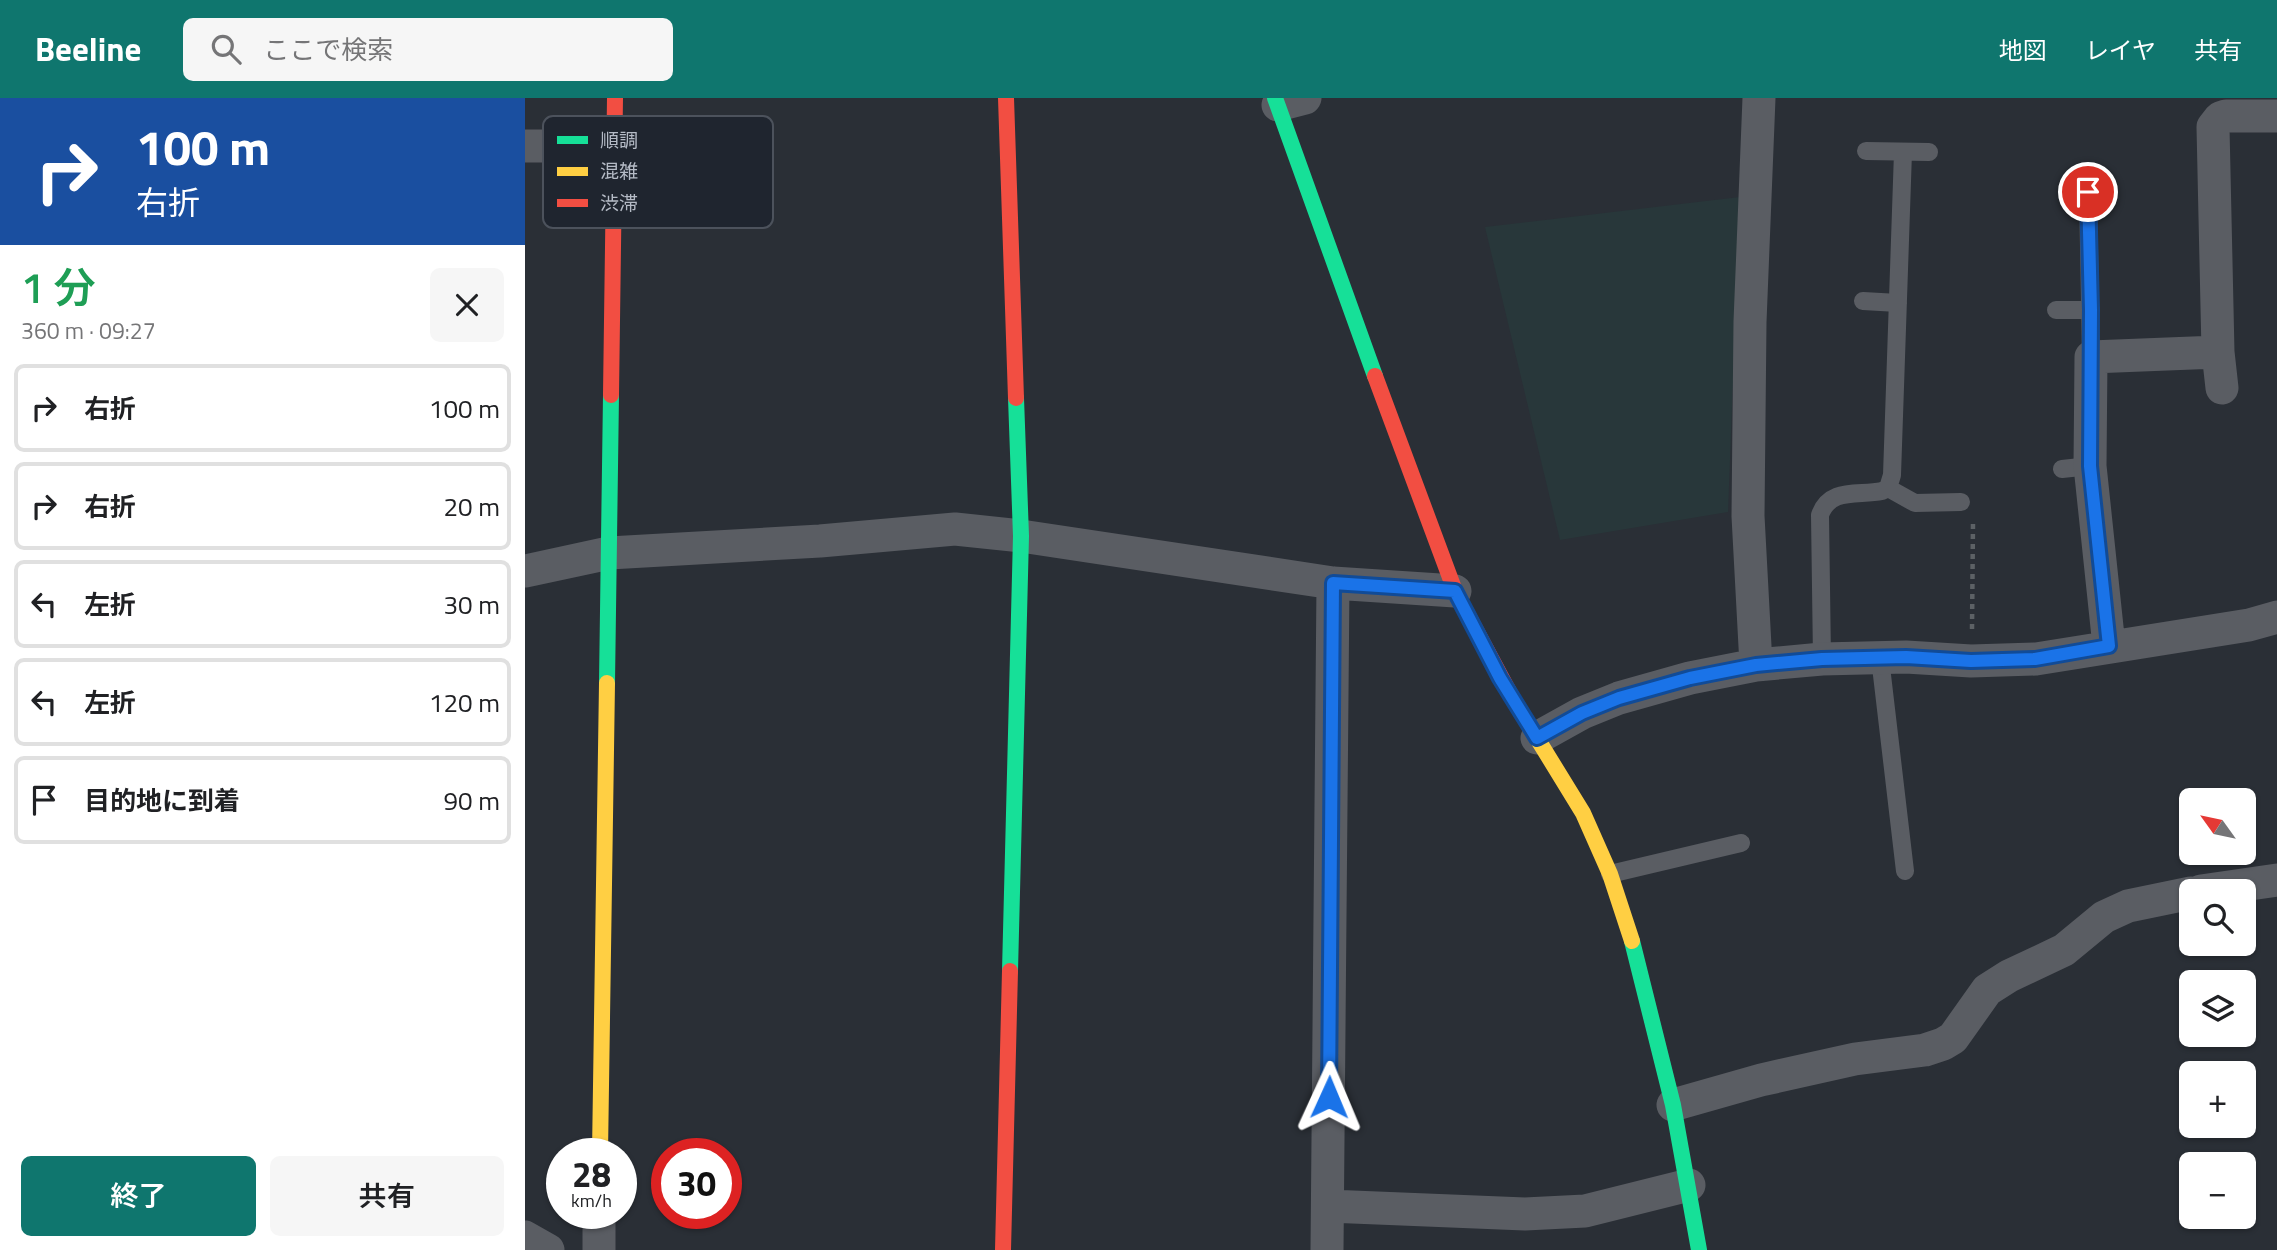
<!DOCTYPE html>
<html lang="ja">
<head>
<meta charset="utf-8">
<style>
  body { margin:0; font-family:"Titillium Web","Noto Sans JP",sans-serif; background:#f6f6f6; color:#202124; height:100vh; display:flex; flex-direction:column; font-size:26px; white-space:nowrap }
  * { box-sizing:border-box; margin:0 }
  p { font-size:23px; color:#757577 }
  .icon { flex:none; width:38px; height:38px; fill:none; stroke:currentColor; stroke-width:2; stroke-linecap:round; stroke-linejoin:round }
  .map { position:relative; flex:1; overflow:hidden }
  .side { display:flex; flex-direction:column; background:#fff; width:525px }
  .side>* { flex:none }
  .top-card { background:#1a4fa0; color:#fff; overflow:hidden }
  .needle { width:46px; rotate:303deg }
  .buttons { position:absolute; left:1654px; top:690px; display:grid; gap:14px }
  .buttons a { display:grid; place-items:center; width:77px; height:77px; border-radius:10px; background:#fff; box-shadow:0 2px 5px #0004; font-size:35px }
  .speed { position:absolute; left:21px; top:1040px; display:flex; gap:14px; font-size:35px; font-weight:700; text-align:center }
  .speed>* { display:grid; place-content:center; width:91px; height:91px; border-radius:50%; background:#fff; box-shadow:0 2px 5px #0004; line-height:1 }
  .speed small { font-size:18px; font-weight:400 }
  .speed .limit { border:10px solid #d22; background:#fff; color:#111 }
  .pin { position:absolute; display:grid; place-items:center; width:60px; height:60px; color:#fff; margin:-30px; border:4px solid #fff; border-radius:50%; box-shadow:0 2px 7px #0007 }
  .me { position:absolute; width:77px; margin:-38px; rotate:1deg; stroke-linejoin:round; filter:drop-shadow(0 0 5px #0008) }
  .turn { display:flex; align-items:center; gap:24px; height:147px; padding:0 21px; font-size:32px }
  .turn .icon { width:91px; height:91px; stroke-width:2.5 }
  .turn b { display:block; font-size:49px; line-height:60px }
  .round { display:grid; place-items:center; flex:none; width:74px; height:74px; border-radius:10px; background:#f6f6f6 }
  .summary { display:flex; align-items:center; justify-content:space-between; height:119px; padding:0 21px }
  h1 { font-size:42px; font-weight:600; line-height:52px; color:#1e9e55 }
  .button { display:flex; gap:14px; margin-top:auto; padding:14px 21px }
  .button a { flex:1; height:80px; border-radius:10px; background:#0f766e; color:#fff; font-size:28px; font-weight:600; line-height:80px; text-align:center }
  .button a+a { background:#f6f6f6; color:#202124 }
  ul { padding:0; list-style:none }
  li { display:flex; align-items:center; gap:21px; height:88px; margin:0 14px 10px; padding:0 7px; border:4px solid #e0e0e0; border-radius:10px }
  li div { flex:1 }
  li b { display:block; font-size:26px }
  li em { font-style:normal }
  header { display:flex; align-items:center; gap:42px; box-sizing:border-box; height:98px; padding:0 35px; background:#0f766e; color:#fff }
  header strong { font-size:33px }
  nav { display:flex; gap:38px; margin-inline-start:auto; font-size:24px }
  .search { width:490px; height:63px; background:#f6f6f6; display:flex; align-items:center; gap:18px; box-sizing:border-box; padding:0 24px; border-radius:10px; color:#757577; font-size:26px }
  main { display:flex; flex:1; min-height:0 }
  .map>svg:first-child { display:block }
  .green { fill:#28373a }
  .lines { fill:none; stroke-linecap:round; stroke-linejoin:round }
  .path { stroke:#5c6165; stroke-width:4.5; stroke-dasharray:5 5; stroke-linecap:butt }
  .lane { stroke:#5a5d63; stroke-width:18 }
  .street { stroke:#5a5d63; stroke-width:33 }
  .fast { stroke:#16e098; stroke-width:16 }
  .slow { stroke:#ffcf43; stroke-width:16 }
  .jam { stroke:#f24e42; stroke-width:16 }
  .route-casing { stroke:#114b97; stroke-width:18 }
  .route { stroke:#1a73e8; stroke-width:12 }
  .key { fill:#1f252f; stroke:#4c525c; stroke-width:2 }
  .key-label { font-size:19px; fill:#b5bbc6 }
</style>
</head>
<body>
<header>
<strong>Beeline</strong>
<div class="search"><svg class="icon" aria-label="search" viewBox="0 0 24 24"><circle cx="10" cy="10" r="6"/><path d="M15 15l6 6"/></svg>ここで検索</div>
<nav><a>地図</a><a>レイヤ</a><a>共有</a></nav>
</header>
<main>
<section class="side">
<div class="top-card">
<div class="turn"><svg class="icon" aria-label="right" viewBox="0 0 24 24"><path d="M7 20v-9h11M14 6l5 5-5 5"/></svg><div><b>100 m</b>右折</div></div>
</div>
<div class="summary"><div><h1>1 分</h1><p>360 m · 09:27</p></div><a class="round"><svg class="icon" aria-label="close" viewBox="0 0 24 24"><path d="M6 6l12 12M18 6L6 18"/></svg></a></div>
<ul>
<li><svg class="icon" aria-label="right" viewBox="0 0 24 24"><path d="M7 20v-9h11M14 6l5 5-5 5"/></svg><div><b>右折</b></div><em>100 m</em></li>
<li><svg class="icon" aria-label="right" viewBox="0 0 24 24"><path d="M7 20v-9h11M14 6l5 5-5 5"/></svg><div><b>右折</b></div><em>20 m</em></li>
<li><svg class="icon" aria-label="left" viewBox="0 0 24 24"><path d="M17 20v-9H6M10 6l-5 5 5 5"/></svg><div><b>左折</b></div><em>30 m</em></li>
<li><svg class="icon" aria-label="left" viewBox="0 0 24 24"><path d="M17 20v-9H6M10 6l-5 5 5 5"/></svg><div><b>左折</b></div><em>120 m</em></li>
<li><svg class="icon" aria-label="arrive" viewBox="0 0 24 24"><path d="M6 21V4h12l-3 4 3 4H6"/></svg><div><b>目的地に到着</b></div><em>90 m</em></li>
</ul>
<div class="button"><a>終了</a><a>共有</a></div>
</section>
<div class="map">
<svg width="1752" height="1152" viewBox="0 0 1752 1152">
  <rect width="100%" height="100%" fill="#2a2f36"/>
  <path class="green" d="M1215,99l-12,315 -168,28 -75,-313z"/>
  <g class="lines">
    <path class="path" d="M1447,531l1,-107"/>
    <path class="lane" d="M1341,53l63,1
      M1563,95l3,164
      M1338,203l35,2
      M1531,212h35
      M1537,371l28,-3
      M1363,390l27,15 46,-1
      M1355,560l25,213
      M1297,561l-2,-144c10,-28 38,-19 62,-24l6,-3 4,-13 11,-323
      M1085,776l131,-31"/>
    <path class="street" d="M753,7l27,-7
      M0,48h89
      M1693,254l4,36
      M0,473l84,-18 211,-12 135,-12 66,7 312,47 122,8
      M1584,548l-19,-180 1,-109 127,-5 -5,-225 7,-9 6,-2h51
      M1231,567l-8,-149 2,-194 9,-224
      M1012,640l45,-25 37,-15 71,-20 66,-13 66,-6 84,-2 65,4 65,-2 213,-34 28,-8
      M1676,793l76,-11
      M1148,1007l88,-25 94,-21 70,-9 18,-6 10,-6 34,-48 22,-14 55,-26 40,-33 24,-11 63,-13
      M803,1108l197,8 60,-3 104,-26
      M0,1139l23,13
      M74,1152v-37
      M802,1152l6,-667"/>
    <path class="fast" d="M750,0l100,278
      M82,585l4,-288
      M1107,843l41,164 26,145
      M485,873l11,-435 -5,-138"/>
    <path class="slow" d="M988,601l70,114 27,61 22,67
      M75,1055l7,-470"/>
    <path class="jam" d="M481,0l10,300
      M850,278l80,215 58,108
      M86,297l4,-297
      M478,1152l7,-279"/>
  </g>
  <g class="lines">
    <g class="route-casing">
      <path id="route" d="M804,999l4,-514 122,8 45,87 37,60 45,-25 37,-15 71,-20 66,-13 66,-6 84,-2 65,4 64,-2 74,-13 -19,-180 1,-156 -3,-118"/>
    </g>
    <use href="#route" class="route"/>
  </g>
  <rect x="18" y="18" width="230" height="112" rx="10" class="key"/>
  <rect x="32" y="38" width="31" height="8" fill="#16e098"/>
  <rect x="32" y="69" width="31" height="9" fill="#ffcf43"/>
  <rect x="32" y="101" width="31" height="8" fill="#f24e42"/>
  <g class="key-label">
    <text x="75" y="49">順調</text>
    <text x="75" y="80">混雑</text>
    <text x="75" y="112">渋滞</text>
  </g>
</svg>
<div class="buttons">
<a><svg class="needle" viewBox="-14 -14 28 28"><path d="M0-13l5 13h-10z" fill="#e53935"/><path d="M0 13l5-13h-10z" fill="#757577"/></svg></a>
<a><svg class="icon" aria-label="search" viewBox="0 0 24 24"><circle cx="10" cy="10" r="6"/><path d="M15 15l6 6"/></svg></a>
<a><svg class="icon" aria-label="layers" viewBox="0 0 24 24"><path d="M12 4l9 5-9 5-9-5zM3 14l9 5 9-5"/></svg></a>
<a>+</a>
<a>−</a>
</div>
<div class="speed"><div>28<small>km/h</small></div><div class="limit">30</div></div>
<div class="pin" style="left:1563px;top:94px;background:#d93025"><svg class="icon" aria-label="arrive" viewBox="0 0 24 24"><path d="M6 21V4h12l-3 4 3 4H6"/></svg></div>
<svg class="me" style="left:804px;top:999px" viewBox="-20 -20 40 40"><path d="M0-17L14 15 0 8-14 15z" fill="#1a73e8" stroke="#fff" stroke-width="4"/></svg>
</div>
</main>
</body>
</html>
